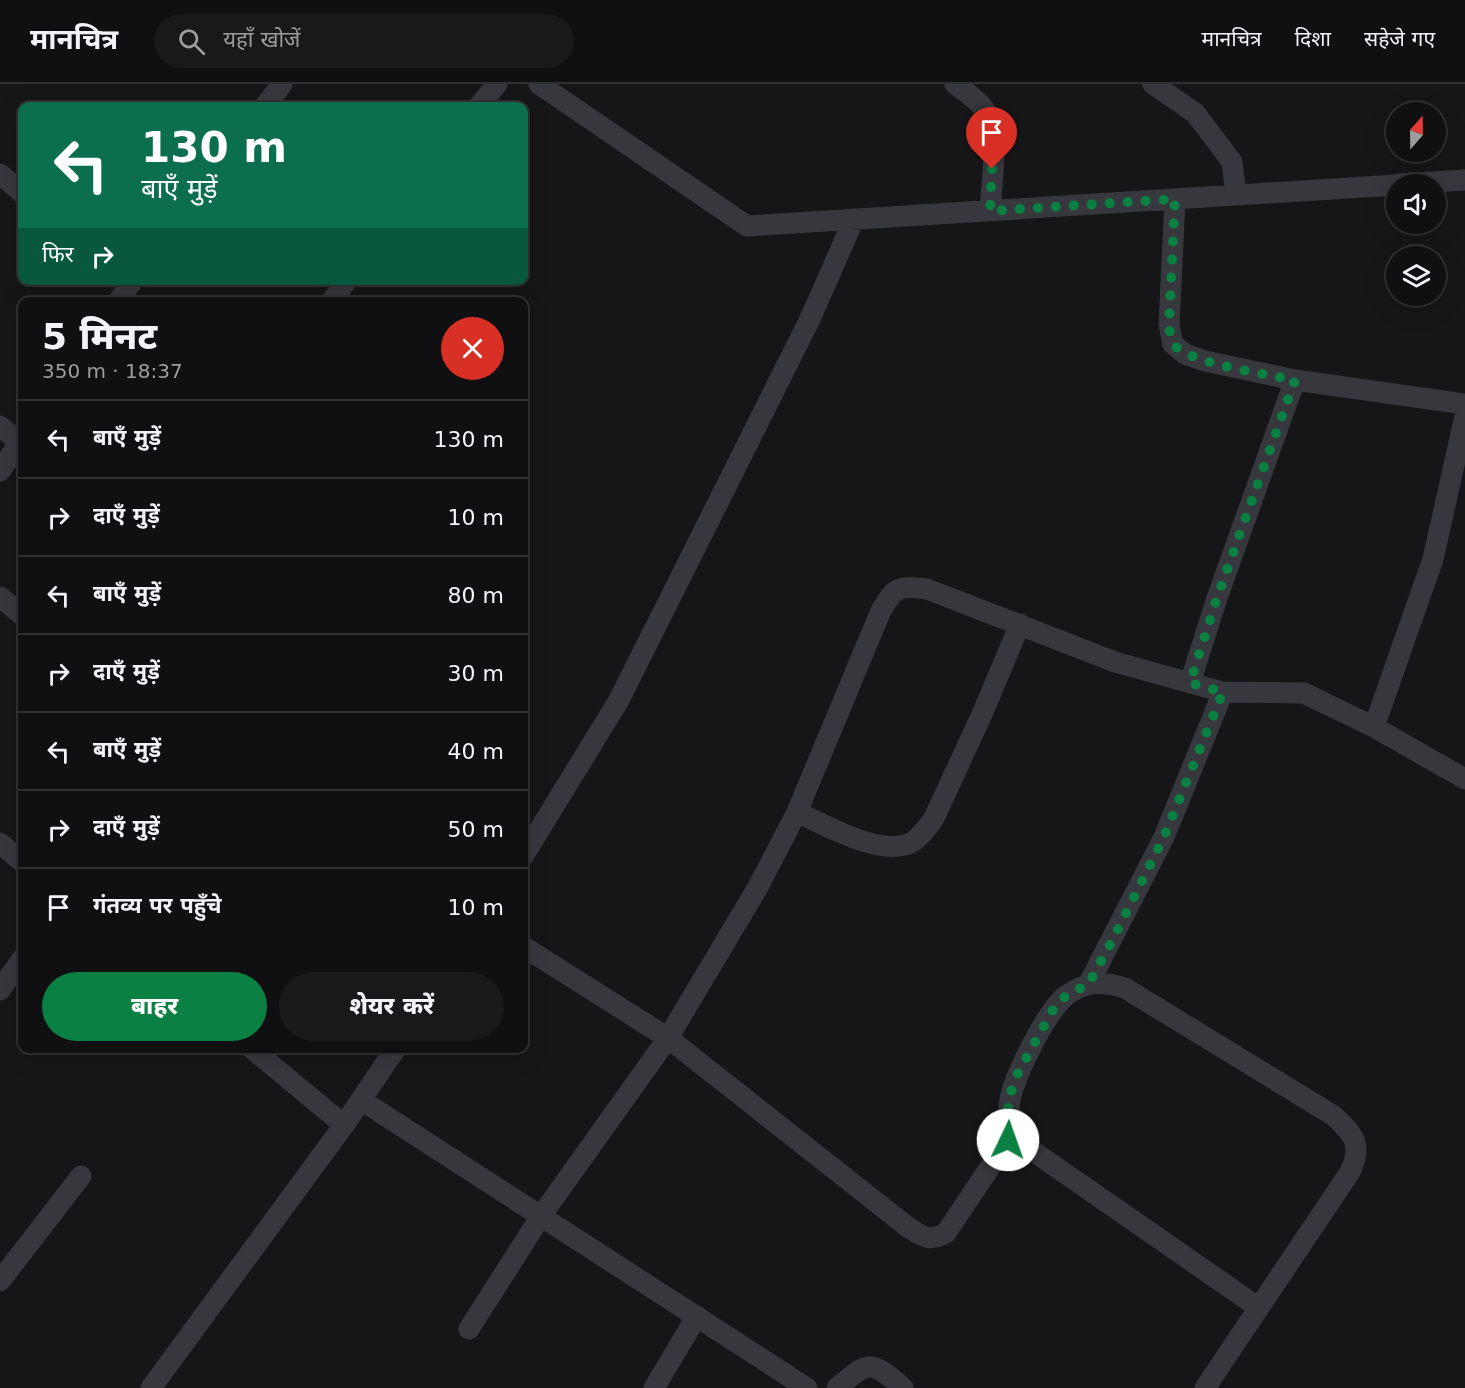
<!DOCTYPE html>
<html lang="hi">
<head>
<meta charset="utf-8">
<style>
  body { margin:0; font-family:"DejaVu Sans","Noto Sans Devanagari",sans-serif; background:#19191b; color:#f1f3f6; height:100vh; display:flex; flex-direction:column; font-size:22px; white-space:nowrap }
  * { box-sizing:border-box; margin:0 }
  p { font-size:20px; color:#9c9d9f }
  .icon { flex:none; width:33px; height:33px; fill:none; stroke:currentColor; stroke-width:2; stroke-linecap:round; stroke-linejoin:round }
  .map { position:relative; flex:1; overflow:hidden }
  .panel { position:absolute; left:18px; top:213px; width:510px; height:756px; display:flex; flex-direction:column; background:#101012; border-radius:12px; box-shadow:0 6px 24px #0002,0 0 0 2px #303032 }
  .panel>* { flex:none }
  .banner { position:absolute; left:18px; top:18px; width:510px; height:183px; border-radius:12px; box-shadow:0 6px 24px #0002,0 0 0 2px #303032; background:#0b6e4f; color:#fff; overflow:hidden }
  .needle { width:39px; rotate:20deg }
  .tools { position:absolute; left:1386px; top:18px; display:grid; gap:12px }
  .tools a { display:grid; place-items:center; width:60px; height:60px; border-radius:50%; background:#101012; box-shadow:0 6px 24px #0002,0 0 0 2px #303032; font-size:30px }
  .pin { position:absolute; display:grid; place-items:center; width:51px; height:51px; color:#fff; margin:-62px -26px; border-radius:50% 50% 50% 0; rotate:-45deg; box-shadow:0 0 6px #0007 }
  .pin .icon { rotate:45deg }
  .me { position:absolute; width:66px; margin:-33px; rotate:3deg; stroke-linejoin:round; filter:drop-shadow(0 0 4px #0008) }
  .turn { display:flex; align-items:center; gap:21px; height:126px; padding:0 24px; font-size:27px }
  .turn .icon { width:78px; height:78px; stroke-width:2.5 }
  .turn b { display:block; font-size:42px; line-height:51px }
  .then { display:flex; align-items:center; height:57px; padding:0 24px; background:#0003; gap:12px; font-size:22px }
  .round { display:grid; place-items:center; flex:none; width:63px; height:63px; border-radius:32px; background:#19191b }
  .head { display:flex; align-items:center; justify-content:space-between; height:102px; padding:0 24px }
  h1 { font-size:36px; font-weight:800; line-height:45px }
  .primary-button { display:flex; gap:12px; margin-top:auto; padding:12px 24px }
  .primary-button a { flex:1; height:69px; border-radius:36px; background:#0b8043; color:#fff; font-size:24px; font-weight:800; line-height:69px; text-align:center }
  .primary-button a+a { background:#19191b; color:#f1f3f6 }
  ul { padding:0; list-style:none }
  li { display:flex; align-items:center; gap:18px; height:78px; padding:0 24px; border-top:2px solid #303032 }
  li div { flex:1 }
  li b { display:block; font-size:22px }
  li em { font-style:normal }
  header { display:flex; align-items:center; gap:36px; box-sizing:border-box; height:84px; padding:0 30px; background:#101012; border-bottom:2px solid #303032 }
  header strong { font-size:28px }
  nav { display:flex; gap:33px; margin-inline-start:auto; font-size:21px }
  .search { width:420px; height:54px; background:#19191b; display:flex; align-items:center; gap:15px; box-sizing:border-box; padding:0 21px; border-radius:33px; color:#9c9d9f; font-size:22px }
  .map>svg:first-child { display:block }
  .lines { fill:none; stroke-linecap:round; stroke-linejoin:round }
  .street { stroke:#37383d; stroke-width:21 }
  .route { stroke:#0b8043; stroke-width:10; stroke-dasharray:0 18 }
</style>
</head>
<body>
<header>
<strong>मानचित्र</strong>
<div class="search"><svg class="icon" aria-label="search" viewBox="0 0 24 24"><circle cx="10" cy="10" r="6"/><path d="M15 15l6 6"/></svg>यहाँ खोजें</div>
<nav><a>मानचित्र</a><a>दिशा</a><a>सहेजे गए</a></nav>
</header>
<div class="map">
<svg width="1465" height="1304" viewBox="0 0 1465 1304">
  <rect width="100%" height="100%" fill="#161618"/>
  <g class="lines">
    <path class="street" d="M539,0l208,142 649,-41
      M955,0c14,10 33,23 38,41 4,17 -2,67 -3,86
      M1153,0l42,29 16,21 21,28 4,33
      M265,22l17,-22
      M479,22l18,-22
      M0,90l22,19
      M1398,100l67,-4
      M1175,115l-6,126 4,19 12,10 20,7 90,19 170,24
      M118,218l15,-22
      M331,218l16,-22
      M0,342l20,17
      M0,387l22,-32
      M0,513l22,18
      M1190,599l27,-85 78,-218
      M1374,643l59,-168 32,-143
      M797,728c28,13 88,48 117,29 9,-7 15,-15 21,-25l48,-104 37,-88
      M0,759l22,19
      M524,771l95,-155 191,-381 44,-100
      M524,863l144,91 241,190c15,9 20,14 37,5l68,-102
      M1088,901l76,-148 59,-145
      M0,906l22,-31
      M251,964l93,77
      M361,1016l446,288
      M0,1197l81,-105
      M469,1245l72,-113 127,-178 90,-151 39,-75 83,-199c14,-26 18,-28 47,-24l188,73 108,30 81,1 70,34 91,52
      M151,1304l193,-263 52,-77
      M654,1304l43,-72
      M837,1304c31,-27 34,-29 66,0
      M1205,1304l145,-216c13,-27 4,-37 -16,-56l-209,-128c-22,-7 -39,-7 -58,7 -19,13 -59,90 -58,114 0,17 10,28 21,40l229,159"/>
  </g>
  <g class="lines">
    <path class="route" d="M992,85l-2,42 185,-12 -6,126c1,5 1,13 4,18 11,20 98,32 122,37l-78,218 -27,85 33,9 -59,145 -54,108 -22,40 -20,9 -13,12 -38,69 -6,17 -3,18 6,21 -6,9"/>
  </g>
</svg>
<div class="tools">
<a><svg class="needle" viewBox="-14 -14 28 28"><path d="M0-13l5 13h-10z" fill="#e53935"/><path d="M0 13l5-13h-10z" fill="#9c9d9f"/></svg></a>
<a><svg class="icon" aria-label="sound" viewBox="0 0 24 24"><path d="M4 9h4l5-4v14l-5-4H4zM17 9q2 3 0 6"/></svg></a>
<a><svg class="icon" aria-label="layers" viewBox="0 0 24 24"><path d="M12 4l9 5-9 5-9-5zM3 14l9 5 9-5"/></svg></a>
</div>
<div class="pin" style="left:992px;top:85px;background:#d93025"><svg class="icon" aria-label="arrive" viewBox="0 0 24 24"><path d="M6 21V4h12l-3 4 3 4H6"/></svg></div>
<svg class="me" style="left:1008px;top:1056px" viewBox="-20 -20 40 40"><circle r="19" fill="#fff"/><path d="M0-13L10 11 0 6-10 11z" fill="#0b8043"/></svg>
<div class="banner">
<div class="turn"><svg class="icon" aria-label="left" viewBox="0 0 24 24"><path d="M17 20v-9H6M10 6l-5 5 5 5"/></svg><div><b>130 m</b>बाएँ मुड़ें</div></div>
<div class="then">फिर<svg class="icon" aria-label="right" viewBox="0 0 24 24"><path d="M7 20v-9h11M14 6l5 5-5 5"/></svg></div>
</div>
<section class="panel">
<div class="head"><div><h1>5 मिनट</h1><p>350 m · 18:37</p></div><a class="round" style="background:#d93025;color:#fff"><svg class="icon" aria-label="close" viewBox="0 0 24 24"><path d="M6 6l12 12M18 6L6 18"/></svg></a></div>
<ul>
<li><svg class="icon" aria-label="left" viewBox="0 0 24 24"><path d="M17 20v-9H6M10 6l-5 5 5 5"/></svg><div><b>बाएँ मुड़ें</b></div><em>130 m</em></li>
<li><svg class="icon" aria-label="right" viewBox="0 0 24 24"><path d="M7 20v-9h11M14 6l5 5-5 5"/></svg><div><b>दाएँ मुड़ें</b></div><em>10 m</em></li>
<li><svg class="icon" aria-label="left" viewBox="0 0 24 24"><path d="M17 20v-9H6M10 6l-5 5 5 5"/></svg><div><b>बाएँ मुड़ें</b></div><em>80 m</em></li>
<li><svg class="icon" aria-label="right" viewBox="0 0 24 24"><path d="M7 20v-9h11M14 6l5 5-5 5"/></svg><div><b>दाएँ मुड़ें</b></div><em>30 m</em></li>
<li><svg class="icon" aria-label="left" viewBox="0 0 24 24"><path d="M17 20v-9H6M10 6l-5 5 5 5"/></svg><div><b>बाएँ मुड़ें</b></div><em>40 m</em></li>
<li><svg class="icon" aria-label="right" viewBox="0 0 24 24"><path d="M7 20v-9h11M14 6l5 5-5 5"/></svg><div><b>दाएँ मुड़ें</b></div><em>50 m</em></li>
<li><svg class="icon" aria-label="arrive" viewBox="0 0 24 24"><path d="M6 21V4h12l-3 4 3 4H6"/></svg><div><b>गंतव्य पर पहुँचे</b></div><em>10 m</em></li>
</ul>
<div class="primary-button"><a>बाहर</a><a>शेयर करें</a></div>
</section>
</div>
</body>
</html>
